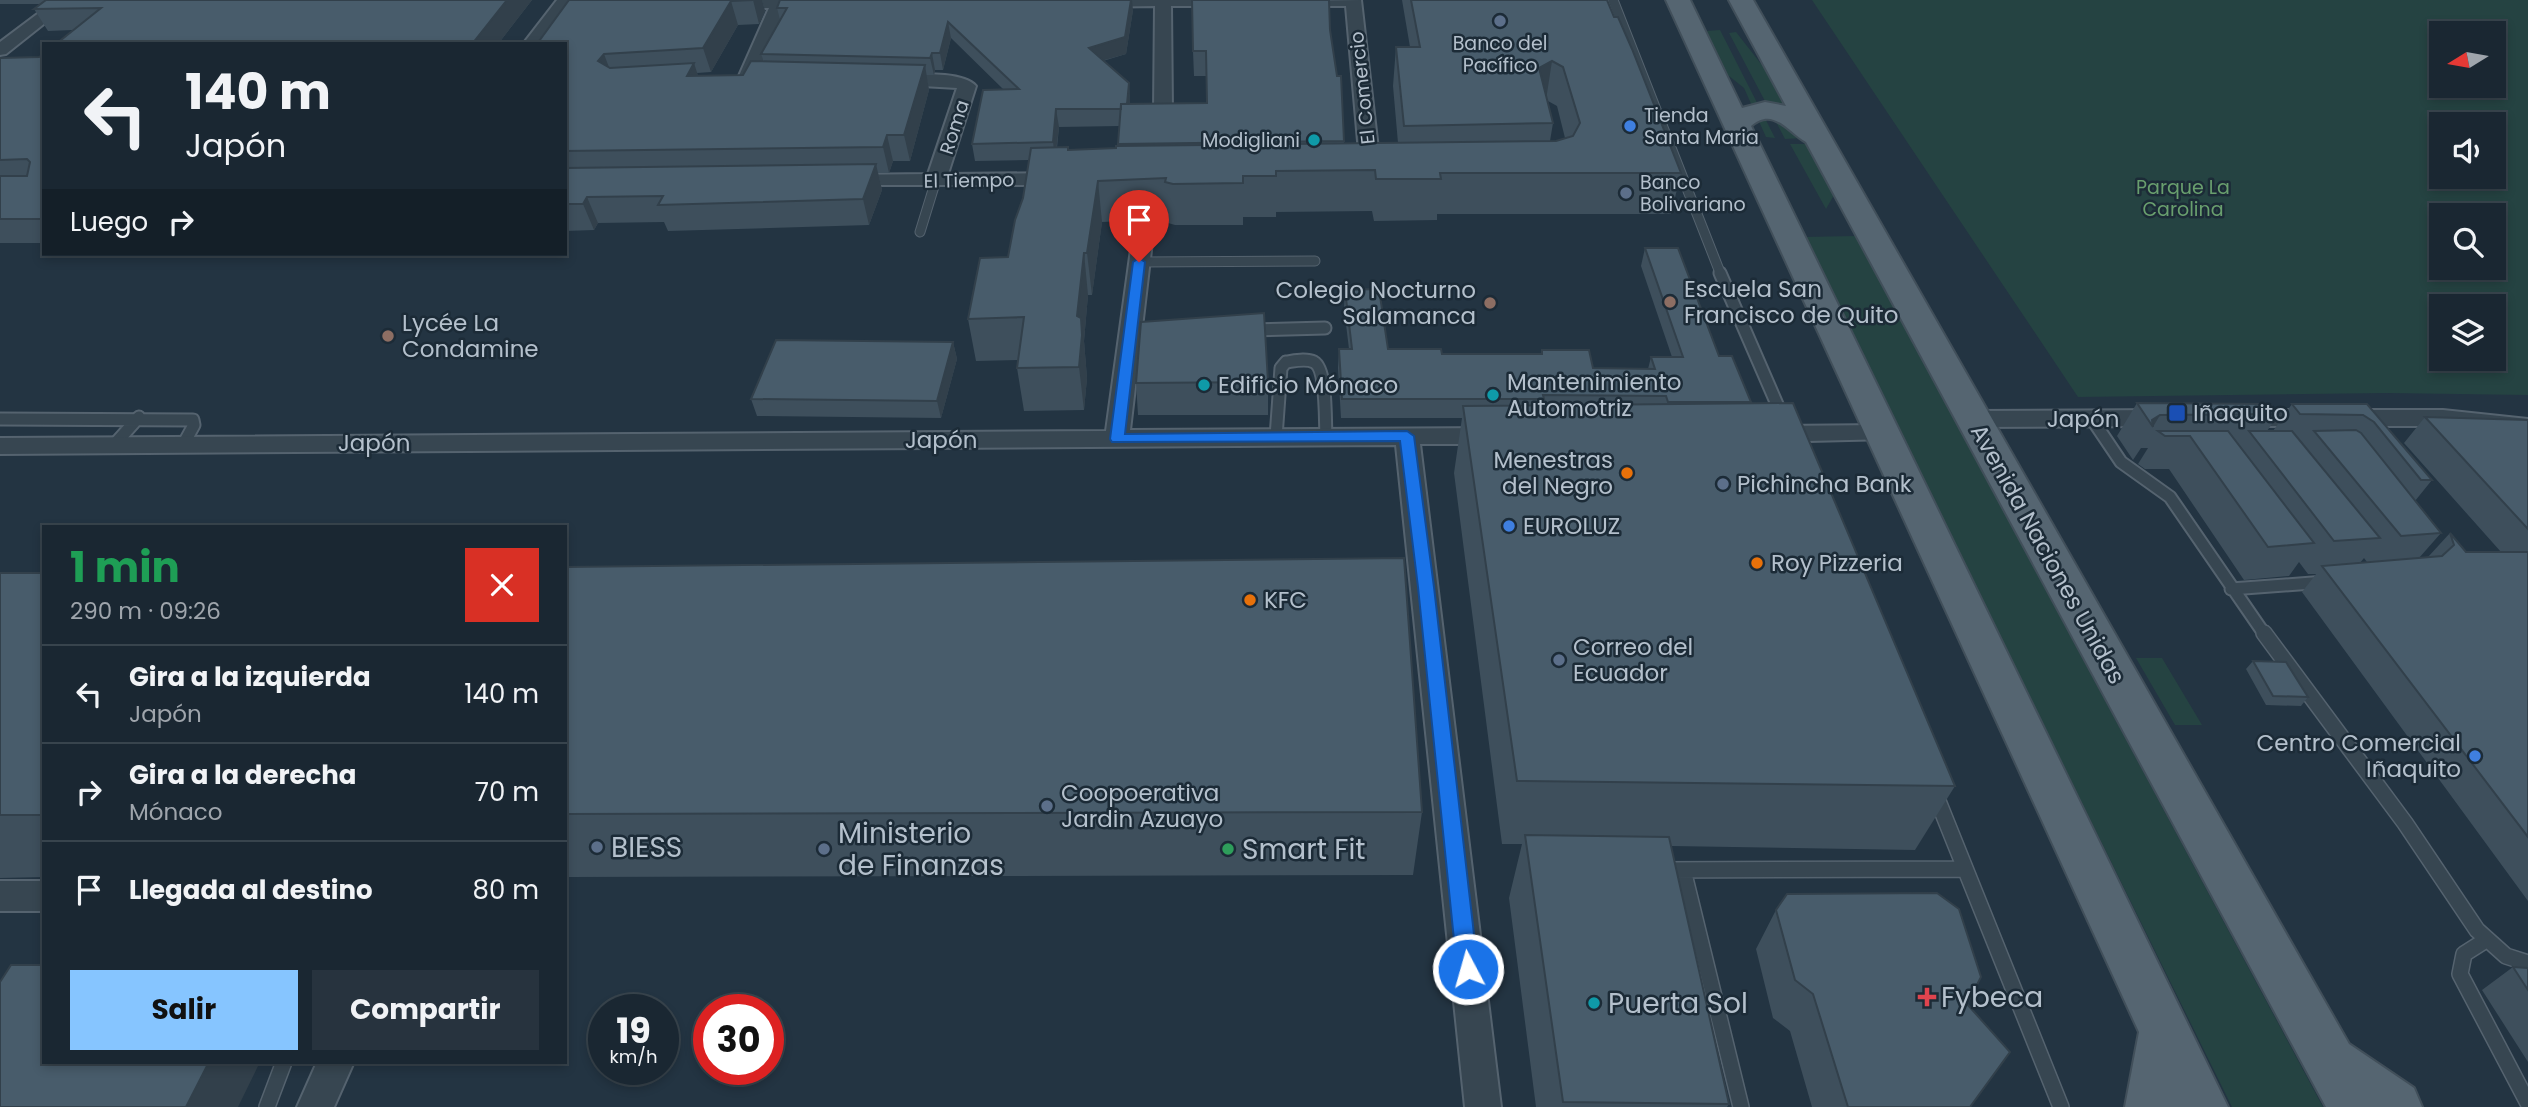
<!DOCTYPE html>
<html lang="es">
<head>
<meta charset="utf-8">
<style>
  body { margin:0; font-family:Poppins,sans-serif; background:#27333e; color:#f1f3f6; height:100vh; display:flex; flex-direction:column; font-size:26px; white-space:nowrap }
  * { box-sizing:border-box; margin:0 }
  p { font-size:23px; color:#9fa5ac }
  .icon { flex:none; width:38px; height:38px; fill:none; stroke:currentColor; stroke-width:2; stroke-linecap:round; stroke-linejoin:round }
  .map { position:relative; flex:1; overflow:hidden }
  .side { position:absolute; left:42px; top:525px; width:525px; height:539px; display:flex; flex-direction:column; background:#1a2732; border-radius:0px; box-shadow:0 4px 10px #0003,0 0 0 2px #38444d }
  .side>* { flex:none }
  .banner { position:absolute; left:42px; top:42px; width:525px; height:214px; border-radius:0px; box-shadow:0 4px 10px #0003,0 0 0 2px #38444d; background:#1a2732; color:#f1f3f6; overflow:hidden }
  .needle { width:46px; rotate:259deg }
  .tools { position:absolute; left:2429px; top:21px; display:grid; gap:14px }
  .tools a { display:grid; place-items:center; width:77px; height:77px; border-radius:0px; background:#1a2732; box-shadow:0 4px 10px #0003,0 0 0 2px #38444d; font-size:35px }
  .speed { position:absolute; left:588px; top:994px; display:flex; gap:14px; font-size:35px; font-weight:700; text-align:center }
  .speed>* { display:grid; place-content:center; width:91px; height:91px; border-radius:50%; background:#1a2732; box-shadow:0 4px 10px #0003,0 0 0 2px #38444d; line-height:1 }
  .speed small { font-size:18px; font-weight:400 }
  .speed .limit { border:10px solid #d22; background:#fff; color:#111 }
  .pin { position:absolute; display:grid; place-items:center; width:60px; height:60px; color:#fff; margin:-72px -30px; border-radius:50% 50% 50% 0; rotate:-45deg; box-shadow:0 0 7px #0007 }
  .pin .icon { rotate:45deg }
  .me { position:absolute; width:77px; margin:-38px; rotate:354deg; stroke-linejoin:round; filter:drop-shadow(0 0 5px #0008) }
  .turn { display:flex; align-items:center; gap:24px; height:147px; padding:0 28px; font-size:32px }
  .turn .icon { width:91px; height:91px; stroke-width:2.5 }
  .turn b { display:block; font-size:49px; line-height:60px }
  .then { display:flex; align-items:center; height:66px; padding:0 28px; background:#0003; gap:14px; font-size:26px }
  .round { display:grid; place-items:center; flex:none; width:74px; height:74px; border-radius:0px; background:#27333e }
  .summary { display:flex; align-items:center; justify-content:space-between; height:119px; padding:0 28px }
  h1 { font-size:42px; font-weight:700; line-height:52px; color:#1e9e55 }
  .cta { display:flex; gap:14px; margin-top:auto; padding:14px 28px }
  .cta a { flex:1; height:80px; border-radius:0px; background:#86c5ff; color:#111; font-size:28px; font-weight:700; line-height:80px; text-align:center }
  .cta a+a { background:#27333e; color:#f1f3f6 }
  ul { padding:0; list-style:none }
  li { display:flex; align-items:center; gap:21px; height:98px; padding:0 28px; border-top:2px solid #38444d }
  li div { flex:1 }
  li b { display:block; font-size:26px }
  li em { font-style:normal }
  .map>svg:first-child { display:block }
  .green { fill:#254342; fill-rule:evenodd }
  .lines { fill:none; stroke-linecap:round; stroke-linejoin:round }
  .lane-far2-casing { stroke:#55636f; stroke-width:11 }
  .lane-far1-casing { stroke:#55636f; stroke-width:15 }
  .lane-casing { stroke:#55636f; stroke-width:18 }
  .street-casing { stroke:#55636f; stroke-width:4 }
  .primary-casing { stroke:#414f5a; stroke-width:4 }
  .lane-far2 { stroke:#374651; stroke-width:9 }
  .lane-far1 { stroke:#374651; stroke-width:11 }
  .lane { stroke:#374651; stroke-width:15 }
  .street { fill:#374651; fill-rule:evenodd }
  .primary { fill:#556571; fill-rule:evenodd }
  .wall { fill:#3e4f5c; fill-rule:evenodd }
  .shaded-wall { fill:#32404b }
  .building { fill:#485c6b; stroke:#32404b; stroke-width:2 }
  .route { fill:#1a73e8; stroke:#114b97; stroke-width:2 }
  .service-dot { fill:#5c6f8a; stroke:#1c2b37; stroke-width:2.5 }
  .shop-dot { fill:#3f7fe0; stroke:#1c2b37; stroke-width:2.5 }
  .culture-dot { fill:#0f9aa8; stroke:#1c2b37; stroke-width:2.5 }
  .education-dot { fill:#8d6e63; stroke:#1c2b37; stroke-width:2.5 }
  .transit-dot { fill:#1a4fb4; stroke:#1c2b37; stroke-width:2.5 }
  .food-dot { fill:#e8710a; stroke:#1c2b37; stroke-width:2.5 }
  .leisure-dot { fill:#2e9e5b; stroke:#1c2b37; stroke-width:2.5 }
  .health-dot { fill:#e0444e; stroke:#1c2b37; stroke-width:2.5 }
  .labels { text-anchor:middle; stroke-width:5; stroke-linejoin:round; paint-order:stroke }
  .far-poi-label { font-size:19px; fill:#b4c0cc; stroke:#1c2b37; text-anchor:start }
  .far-street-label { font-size:19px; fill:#b4c0cc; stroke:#1c2b37 }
  .far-park-label { font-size:19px; fill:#699f6e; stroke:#1c2b37 }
  .poi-label { font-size:23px; fill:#b4c0cc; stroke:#1c2b37; text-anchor:start }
  .street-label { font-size:23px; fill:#b4c0cc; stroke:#1c2b37 }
  .near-poi-label { font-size:28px; fill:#b4c0cc; stroke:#1c2b37; text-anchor:start }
</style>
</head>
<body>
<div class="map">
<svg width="2528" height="1107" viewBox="0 0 2528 1107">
  <rect width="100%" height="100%" fill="#233442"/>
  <path class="green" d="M1812,0h716v395l-141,-2 -309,4zM2441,33h53v53h-53zM2441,124h53v53h-53zM2441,215h53v53h-53zM2441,306h53v53h-53z
    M1720,30l55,108 -9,-1 -22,-49 -20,-16 -17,-41z
    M1736,32l29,37 37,69 -17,1 -56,-106z
    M1790,144h17l27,51 -8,14z
    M1856,236l467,871h-91l-429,-870z
    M2136,658h26l40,67h-27z"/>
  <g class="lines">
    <g class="lane-far2-casing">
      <path id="lane-far2" d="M1613,0l108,275
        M920,232l16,-52
        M1139,262l176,-1"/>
    </g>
    <g class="lane-far1-casing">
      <path id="lane-far1" d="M1720,273l63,145
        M1249,330l76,-2
        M0,419l193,1 1,5 -11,20
        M2092,419l29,43 49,35 95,138
        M1276,437l5,-69 5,-6c8,-1 20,-4 28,0 13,7 11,59 12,75
        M114,445l25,-28
        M2231,589l94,-7"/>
    </g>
    <g class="lane-casing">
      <path id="lane" d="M2264,633l141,190 72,107 29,26 22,7
        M1936,796l125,311
        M1661,870l304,-1
        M1683,870l58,237
        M2486,940l-22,14 -4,20 68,129
        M267,1107l17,-45"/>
    </g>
    <g class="street-casing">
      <path id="street" d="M56,0h18l-68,54 -6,1v-13z
        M557,0h16l-33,44h-17z
        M723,0h96l2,3 -8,5h-28l-29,70 -9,5 -9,-5 31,-70h-40l-6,-2 -2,-3z
        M1089,0h144l1,1 -8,5h-55l1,105 -9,5 -9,-5 1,-105 -59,1 -6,-2z
        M1361,0l20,175 -10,6 -10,-6 -15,-169h-50l-8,-5z
        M893,75c21,0 68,-5 83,11l-28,88 112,-1 10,6 -10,6h-224l-3,-4 10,-6 85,-1 29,-86 -70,-4 -3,-4z
        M1142,236l7,2 3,4 -22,188 366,-2 9,2 3,6 -3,6 -9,2h-76l81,663h-36l-69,-662 -1396,9v-16l1106,-7 26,-189 3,-4z
        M2163,410l8,3 4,5 -4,5 -8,3 -190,1 -8,-3 -4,-5 4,-5 8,-3z
        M2240,410h203l85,9v16l-85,-9h-203l-8,-3 -4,-5 4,-5z
        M1882,425l8,2 4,6 -4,6 -117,3 -9,-2 -3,-6 3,-6 9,-2z
        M0,881h44v30h-44z
        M317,1062h37l-20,45h-37z"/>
    </g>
    <g class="primary-casing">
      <path id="primary" d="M1666,0h24l52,108 23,-6 21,4 -57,-106h24l596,1044 65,44 8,19h-96l-520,-965c-18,-10 -33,-36 -55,-16l477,981h-103l14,-75z"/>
    </g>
    <use href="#lane-far2" class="lane-far2"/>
    <use href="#lane-far1" class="lane-far1"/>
    <use href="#lane" class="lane"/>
    <use href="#street" class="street"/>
    <use href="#primary" class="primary"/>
  </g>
  <path class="wall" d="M0,0h532l-34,44h-442l17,-14 -25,1 -14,-22 7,-5h-41z
    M569,0h193l3,11 -6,13 -21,1 -27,47 -14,1 1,3 45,-1 21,-13 -3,-8 19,-34 -3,-12 356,2 -7,44 -23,7 26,22 1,21 77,-1 -1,-27h-12l-1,-25 137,-21 7,46h4l3,68 54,-1 -5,-57 3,-39h14l-8,-47h205l74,173 -10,41h-234v6l-63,1 -2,-10 -96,1v5h-33v8h-68l-7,-2v-4l-66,3 -10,73h-4l-4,46 3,37 -3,32 -60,1 -7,-43 1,-8 -42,1 -8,-42 40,-62 15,-59 6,-38 -54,1 -3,-17 32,-54 -53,-52 -8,32h-8l-1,5h-8l3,15 -19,71h-17l-4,12h-11l4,17 -13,35 -201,6 -4,-9 -66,1 -4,7 -29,1v-187zM1548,101l9,5 8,32 -9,3h-6l3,-18zM1120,126l-1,20 -3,2 -47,2 -12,-2 2,-21z
    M44,54v189h-44v-185l39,-1z
    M1645,248l106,154v2l204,382 -40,64 -244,-4 58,258 -2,3h-191l-27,-209 13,-54h-20l-48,-371 8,-55h-121l-3,-50 1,-19h10l-5,-41 1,-18 43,59 54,5h99l1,-4 51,18 55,1 3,-12h21l-31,-91z
    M953,342l4,17 -16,59 -184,-2 -6,-17z
    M1268,382v33h-130l-2,-32z
    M2137,403l142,11 -12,17h6l19,-27h75l65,76 -17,21 26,32 -22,25 9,-1 22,-24 16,19h35l-97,-109 21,-26 103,3v481l-226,-309 14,-18h-8l-9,-12 -10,14 -45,4 -75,-111h-24l-7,-5 10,-16h-7l-8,12 -16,-24zM2364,558l3,4 -7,1z
    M565,567l857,245 -9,63 -848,2z
    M0,573h44v304l-44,1z
    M2253,661l55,36 -7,9 -35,-1 -20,-36z
    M1776,910l191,94 3,103h-158l-22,-76 -17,-13 -17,-69z
    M2513,967l15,1v94l-46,-72z"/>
  <path class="shaded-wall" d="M507,0h25l-34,44h-26z
    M753,0h9l3,11 -6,13z
    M1131,0h1l1,10 -7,44 -36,10 -1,-16z
    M731,1l7,24 -27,47 -8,-24z
    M948,22l3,16 -8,32 -3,-17z
    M932,53l3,17 -1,5 -4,-17z
    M604,54l9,24 -15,-17z
    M1552,61l-6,39 -7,-32z
    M694,63l8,25 -15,-12z
    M925,65l4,25 -19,71 -6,-26z
    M1129,83l1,17 -2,26 -1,-18z
    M1056,109l3,18 -4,32 -2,-17z
    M887,135l6,26 -4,12 -6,-26z
    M876,164l6,26 -13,35 -6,-26z
    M1098,181l4,41 -10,73 -5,-42z
    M587,197l11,26 -4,7 -11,-26z
    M1084,253l4,42 -4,46 3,37 -3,32 -5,-43 -2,-51z
    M953,342l4,17 -16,59 -4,-17z
    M2160,415l-7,12 -1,-7z
    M209,1062h49l1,2 -21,43h-52z"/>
  <path class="building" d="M46,0h461l-35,44h-416l45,-36 -67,1z
    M569,0h184l-22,1 -28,47 -99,6 -6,7 12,7 84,-5 -7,13 56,-1 8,-14 174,4 -21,70h-17l-4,12 -318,4v-107h-28z
    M780,0h351l-6,37 -36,11 40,35 -2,21h-6v5h-65l-3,33 -81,2 11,-54 36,-1 -71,-67 -8,31h-8l-2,5 -169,-4 26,-46h-10z
    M1192,0h137l1,30 7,46h4l3,65 -226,3 3,-40 86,-1 -1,-52h-13z
    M1411,0h196l7,17h4l14,32 49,124h-241l1,6h-65l-1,-9 -99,1v5h-33v7l-70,1 -8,-2 1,-4 -68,3 -11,72h-3l-7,63 4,2 1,17 -3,32 -62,1 7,-51 -56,2 12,-61 28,-1 7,-37 8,-22 8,-50 37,-1v3l48,-2v-2l440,-5 17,-5 7,-13 -17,-56 -11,-6 -13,7 14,55 -149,3 -8,-79h24z
    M44,54v165h-44v-43h27l3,-14 -3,-3 -27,1v-102l39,-1z
    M876,164l-13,35 -205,6 5,-9 -76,1 -4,7h-18v-36z
    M1645,248h33l41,108h13l19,46h-83l-2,-6 -123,-1 1,4h-202l-3,-50h13l-7,-59 34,-1 9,60h53l1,5h100v-4h47l4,18 62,1 -4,-12h32z
    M1264,313l4,69 -132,1 5,-61z
    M776,340l177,2 -16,59 -186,-2z
    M1793,403l162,383 -438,-5 -54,-375z
    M2137,403l133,1 9,10 -119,1 -8,5 1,7z
    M2292,404h75l65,76h-11l-47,-58 -11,-7 -63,-1z
    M2425,417l103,3v109z
    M2356,430l5,3 80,100 -40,3 -87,-105z
    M2158,431h70l86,112 -46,4 -78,-111h-25z
    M2249,431h43l88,107 -46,3z
    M2450,533l16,19h62v285l-206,-271 120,-10 12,-11z
    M1404,558l18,254 -857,2v-247z
    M0,573h44v242h-44z
    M2253,661l33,1 22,35 -35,-1z
    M1525,835l144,2 60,267 -166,-2z
    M1937,893l22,16 22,68 -14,27 43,48 -40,55h-122l-35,-113 -18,-14 -19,-70 11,-16z
    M11,965h33v97h165l-23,45h-186v-125z
    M2513,967l15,1v22z"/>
  <path class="route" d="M1139,258l6,4 -20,172 282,-3 7,5 20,151 44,382 -3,7 -7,3 -8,-3 -3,-7 -39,-382 -18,-146 -288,1 -2,-3 23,-177z"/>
  <g class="service-dot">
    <circle cx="1500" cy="21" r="7"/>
    <circle cx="1626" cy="193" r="7"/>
    <circle cx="1723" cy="484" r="7"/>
    <circle cx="1559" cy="660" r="7"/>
    <circle cx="1047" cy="806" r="7"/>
    <circle cx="597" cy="847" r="7"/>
    <circle cx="824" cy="849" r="7"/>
  </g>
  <g class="shop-dot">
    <circle cx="1630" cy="126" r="7"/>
    <circle cx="1509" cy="526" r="7"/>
    <circle cx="2475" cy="756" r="7"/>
  </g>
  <g class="culture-dot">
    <circle cx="1314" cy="140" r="7"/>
    <circle cx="1204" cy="385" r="7"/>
    <circle cx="1493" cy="395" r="7"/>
    <circle cx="1594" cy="1003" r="7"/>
  </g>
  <g class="education-dot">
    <circle cx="1670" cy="302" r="7"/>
    <circle cx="1490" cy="303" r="7"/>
    <circle cx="388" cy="336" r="7"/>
  </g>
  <rect class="transit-dot" x="2168" y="404" width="18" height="18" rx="3.5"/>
  <g class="food-dot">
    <circle cx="1627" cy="473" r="7"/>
    <circle cx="1757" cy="563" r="7"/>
    <circle cx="1250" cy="600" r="7"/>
  </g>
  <circle class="leisure-dot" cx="1228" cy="849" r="7"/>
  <path class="health-dot" d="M1923.5 986.5h7v7h7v7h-7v7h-7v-7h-7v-7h7z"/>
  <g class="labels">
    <g class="far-poi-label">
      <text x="1500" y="50" text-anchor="middle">Banco del<tspan x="1500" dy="22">Pacífico</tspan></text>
      <text x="1644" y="122">Tienda<tspan x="1644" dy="22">Santa Maria</tspan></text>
      <text x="1300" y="147" text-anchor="end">Modigliani</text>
      <text x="1640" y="189">Banco<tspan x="1640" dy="22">Bolivariano</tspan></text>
    </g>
    <g class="far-street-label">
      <text transform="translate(1362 88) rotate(-96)" y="7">El Comercio</text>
      <text transform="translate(954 127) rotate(-72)" y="7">Roma</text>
      <text transform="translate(969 180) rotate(-1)" y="7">El Tiempo</text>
    </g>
    <g class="far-park-label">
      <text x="2183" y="194">Parque La<tspan x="2183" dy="22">Carolina</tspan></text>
    </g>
    <g class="poi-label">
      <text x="1684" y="297">Escuela San<tspan x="1684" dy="26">Francisco de Quito</tspan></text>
      <text x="1476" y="298" text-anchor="end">Colegio Nocturno<tspan x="1476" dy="26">Salamanca</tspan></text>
      <text x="402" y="331">Lycée La<tspan x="402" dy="26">Condamine</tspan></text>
      <text x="1507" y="390">Mantenimiento<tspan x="1507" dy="26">Automotriz</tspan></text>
      <text x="1218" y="393">Edificio Mónaco</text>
      <text x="2193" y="421">Iñaquito</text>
      <text x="1613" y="468" text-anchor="end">Menestras<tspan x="1613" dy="26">del Negro</tspan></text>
      <text x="1737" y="492">Pichincha Bank</text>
      <text x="1523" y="534">EUROLUZ</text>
      <text x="1771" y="571">Roy Pizzeria</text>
      <text x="1264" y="608">KFC</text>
      <text x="1573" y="655">Correo del<tspan x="1573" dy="26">Ecuador</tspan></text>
      <text x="2461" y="751" text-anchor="end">Centro Comercial<tspan x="2461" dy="26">Iñaquito</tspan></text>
      <text x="1061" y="801">Coopoerativa<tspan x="1061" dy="26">Jardin Azuayo</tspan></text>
    </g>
    <g class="street-label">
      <text x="2083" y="427">Japón</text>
      <text x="941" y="448">Japón</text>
      <text x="374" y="451">Japón</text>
      <text transform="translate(2048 554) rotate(61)" y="8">Avenida Naciones Unidas</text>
    </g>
    <g class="near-poi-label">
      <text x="838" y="843">Ministerio<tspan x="838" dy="32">de Finanzas</tspan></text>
      <text x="611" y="857">BIESS</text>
      <text x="1242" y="859">Smart Fit</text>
      <text x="1941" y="1007">Fybeca</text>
      <text x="1608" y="1013">Puerta Sol</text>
    </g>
  </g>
</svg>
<div class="tools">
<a><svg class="needle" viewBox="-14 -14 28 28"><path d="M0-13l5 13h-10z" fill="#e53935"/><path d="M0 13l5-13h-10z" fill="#9fa5ac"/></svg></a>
<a><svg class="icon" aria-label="sound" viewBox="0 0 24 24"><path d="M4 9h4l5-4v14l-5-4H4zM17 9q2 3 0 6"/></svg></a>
<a><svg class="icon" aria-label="search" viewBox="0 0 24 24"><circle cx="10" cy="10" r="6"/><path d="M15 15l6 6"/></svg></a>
<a><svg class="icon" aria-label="layers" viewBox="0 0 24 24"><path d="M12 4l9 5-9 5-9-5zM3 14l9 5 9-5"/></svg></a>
</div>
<div class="speed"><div>19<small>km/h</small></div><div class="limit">30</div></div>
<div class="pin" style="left:1139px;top:262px;background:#d93025"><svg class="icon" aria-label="arrive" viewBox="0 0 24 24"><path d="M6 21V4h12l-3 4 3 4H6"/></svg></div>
<svg class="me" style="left:1468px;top:969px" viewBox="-20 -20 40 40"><circle r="17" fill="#1a73e8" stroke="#fff" stroke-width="3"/><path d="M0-11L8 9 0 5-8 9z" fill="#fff"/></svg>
<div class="banner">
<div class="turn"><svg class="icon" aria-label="left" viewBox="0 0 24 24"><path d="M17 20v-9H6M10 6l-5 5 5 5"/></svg><div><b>140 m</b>Japón</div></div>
<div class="then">Luego<svg class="icon" aria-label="right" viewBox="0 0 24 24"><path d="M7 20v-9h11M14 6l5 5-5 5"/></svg></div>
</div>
<section class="side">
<div class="summary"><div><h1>1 min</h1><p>290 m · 09:26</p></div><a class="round" style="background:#d93025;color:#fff"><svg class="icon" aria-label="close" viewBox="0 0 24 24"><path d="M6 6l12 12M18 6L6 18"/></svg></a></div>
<ul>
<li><svg class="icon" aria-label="left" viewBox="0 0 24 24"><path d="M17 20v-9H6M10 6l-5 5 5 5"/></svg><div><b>Gira a la izquierda</b><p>Japón</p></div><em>140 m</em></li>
<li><svg class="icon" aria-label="right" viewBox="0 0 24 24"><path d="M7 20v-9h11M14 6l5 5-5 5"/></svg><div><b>Gira a la derecha</b><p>Mónaco</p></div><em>70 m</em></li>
<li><svg class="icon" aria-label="arrive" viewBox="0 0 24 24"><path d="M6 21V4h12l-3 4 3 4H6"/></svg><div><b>Llegada al destino</b></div><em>80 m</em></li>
</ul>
<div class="cta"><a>Salir</a><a>Compartir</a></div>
</section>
</div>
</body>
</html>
